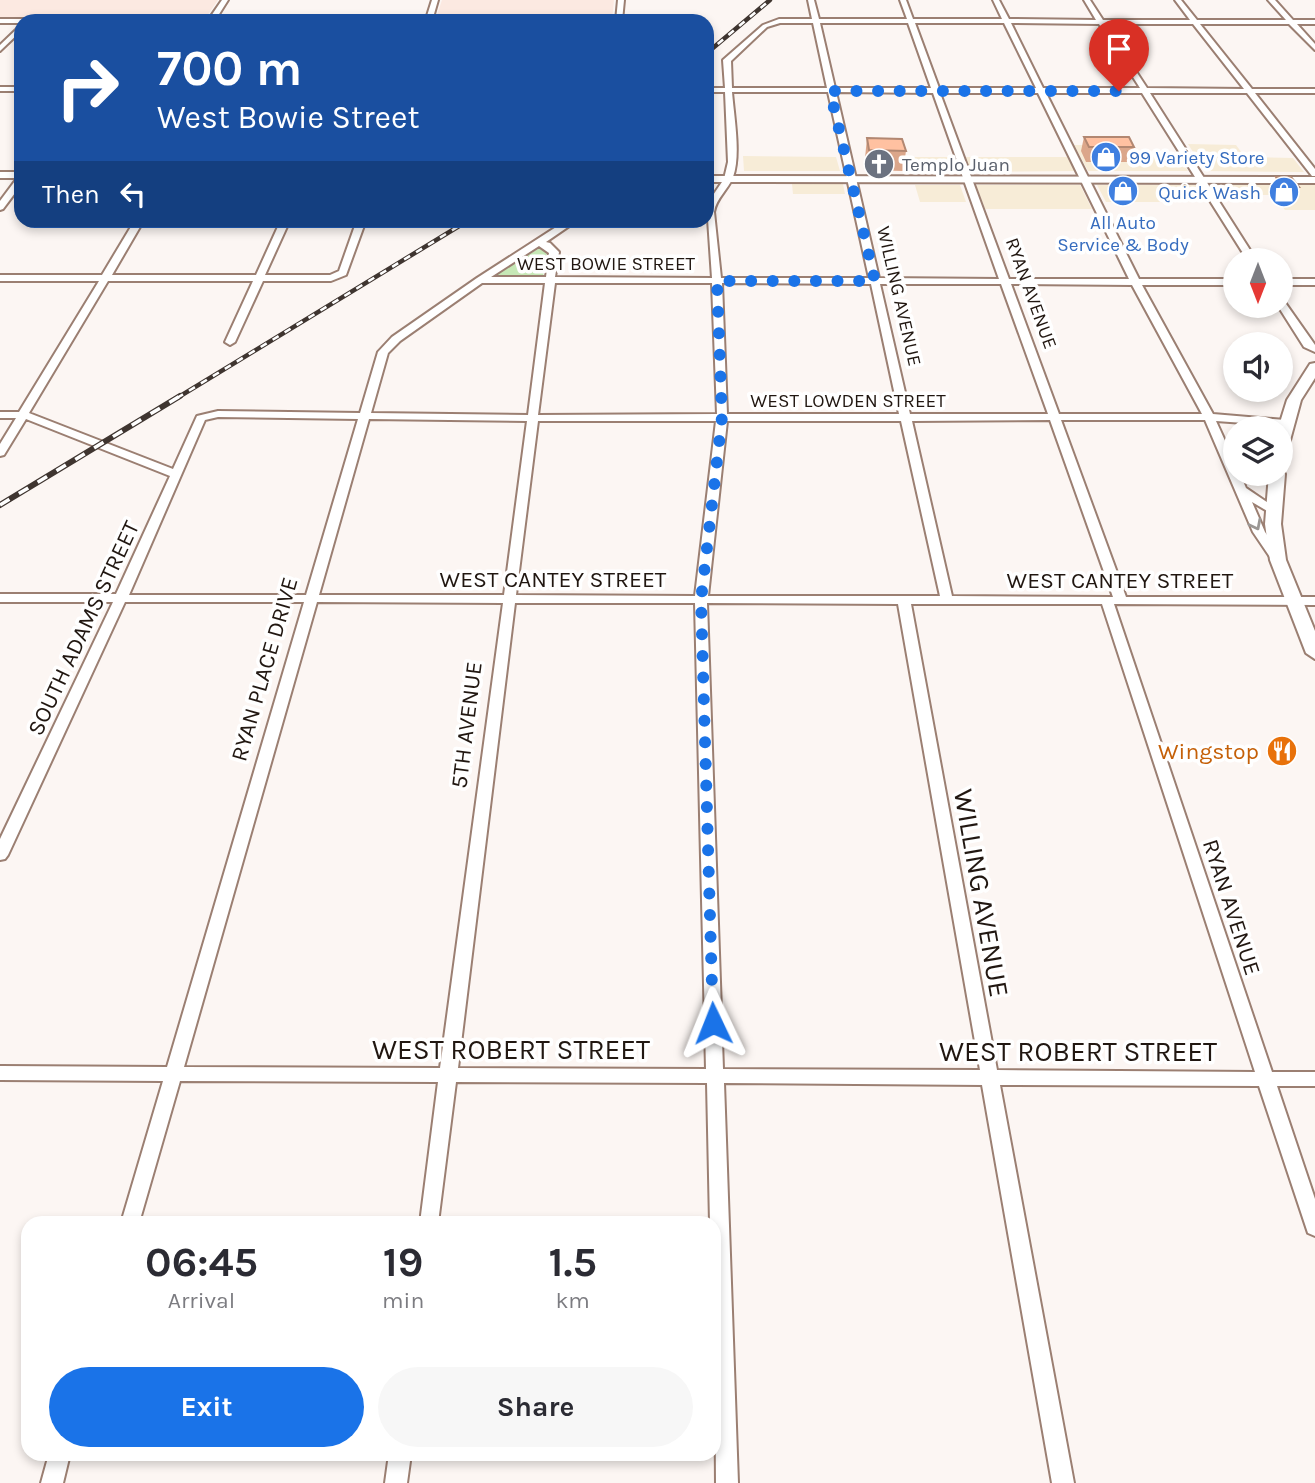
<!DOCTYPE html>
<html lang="en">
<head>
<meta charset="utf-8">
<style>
  body { margin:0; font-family:Karla,sans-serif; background:#f7f7f7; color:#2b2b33; height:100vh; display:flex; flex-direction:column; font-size:26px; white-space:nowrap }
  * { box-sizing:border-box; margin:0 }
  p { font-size:23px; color:#7c7c81 }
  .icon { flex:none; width:38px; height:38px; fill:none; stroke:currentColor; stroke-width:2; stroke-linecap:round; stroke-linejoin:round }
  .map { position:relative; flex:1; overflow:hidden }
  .side { position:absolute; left:21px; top:1216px; width:700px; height:245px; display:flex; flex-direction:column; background:#fff; border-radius:21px; box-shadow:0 4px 10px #0003 }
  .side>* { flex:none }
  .top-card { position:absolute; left:14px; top:14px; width:700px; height:214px; border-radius:21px; box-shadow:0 4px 10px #0003; background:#1a4fa0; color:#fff; overflow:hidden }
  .needle { width:46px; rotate:180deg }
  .buttons { position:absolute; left:1223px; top:248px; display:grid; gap:14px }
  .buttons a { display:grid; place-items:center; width:70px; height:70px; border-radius:50%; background:#fff; box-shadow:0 4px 10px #0003; font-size:35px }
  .pin { position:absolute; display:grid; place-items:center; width:60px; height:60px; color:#fff; margin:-72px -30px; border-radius:50% 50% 50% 0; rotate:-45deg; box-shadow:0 0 7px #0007 }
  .pin .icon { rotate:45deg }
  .me { position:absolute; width:77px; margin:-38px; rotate:358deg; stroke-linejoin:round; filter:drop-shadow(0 0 5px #0008) }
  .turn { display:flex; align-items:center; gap:24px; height:147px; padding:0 28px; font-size:32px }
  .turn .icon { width:91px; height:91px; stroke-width:2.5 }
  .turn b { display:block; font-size:49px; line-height:60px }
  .then { display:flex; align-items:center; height:66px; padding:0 28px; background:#0003; gap:14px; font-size:26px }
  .eta { display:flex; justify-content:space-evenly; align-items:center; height:119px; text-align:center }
  .eta b { font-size:42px; font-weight:700; line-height:49px }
  .button { display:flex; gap:14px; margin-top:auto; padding:14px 28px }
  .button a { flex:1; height:80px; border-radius:42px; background:#1a73e8; color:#fff; font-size:28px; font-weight:700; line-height:80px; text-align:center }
  .button a+a { background:#f7f7f7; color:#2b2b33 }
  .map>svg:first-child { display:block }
  .commercial { fill:#f7ecd7 }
  .education { fill:#fce9e1 }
  .green { fill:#c6e8b6 }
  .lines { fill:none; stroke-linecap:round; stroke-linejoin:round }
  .street-casing { stroke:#9b7f72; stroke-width:4 }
  .secondary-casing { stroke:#9b7f72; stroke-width:4 }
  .street { fill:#fff; fill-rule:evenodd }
  .secondary { fill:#fff; fill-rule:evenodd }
  .rail-far1-casing { stroke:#3f3530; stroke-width:4.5 }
  .rail-casing { stroke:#3f3530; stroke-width:6 }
  .rail-far1 { stroke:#fff; stroke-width:2.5; stroke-dasharray:7; stroke-linecap:butt }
  .rail { stroke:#fff; stroke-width:3.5; stroke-dasharray:11; stroke-linecap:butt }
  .wall { fill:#dba68a }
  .building { fill:#ffc1a1; stroke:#b28771; stroke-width:2 }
  .oneway { stroke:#9b9794 }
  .route { stroke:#1a73e8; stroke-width:12; stroke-dasharray:0 21.6 }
  .labels { text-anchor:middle; stroke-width:7; stroke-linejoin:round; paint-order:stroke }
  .far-shop-label { font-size:19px; fill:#366cbe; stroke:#fff; text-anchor:start }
  .far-worship-label { font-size:19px; fill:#5b616d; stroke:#fff; text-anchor:start }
  .far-street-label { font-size:19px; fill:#211711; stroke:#fff }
  .street-label { font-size:23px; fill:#211711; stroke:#fff }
  .food-label { font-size:23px; fill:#c56008; stroke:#fff; text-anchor:end }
  .near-street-label { font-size:28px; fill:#211711; stroke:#fff }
</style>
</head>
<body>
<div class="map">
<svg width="1315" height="1483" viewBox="0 0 1315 1483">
  <rect width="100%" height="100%" fill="#fcf6f3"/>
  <path class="commercial" d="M1188,144l48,1 9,12 48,1 11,14 -99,-1z
    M1074,145h50l8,12h47l9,14h-100z
    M743,156l93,1 4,14h-96z
    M907,157h43l5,14h-44z
    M965,157h104l7,14 -101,1h-4z
    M792,184h51l2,10h-52z
    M915,185h45l6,17h-46z
    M976,185h104l12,24h-107z
    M1097,185h100l6,9h-47l4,8h-54z
    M1214,185h101v25h-30l-11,-15h-54z"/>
  <path class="education" d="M0,0h218l-13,19h-205z
    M442,0h172l-2,21h-177z"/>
  <path class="green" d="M540,248l7,3 -4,26 -54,1z"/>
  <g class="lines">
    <g class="street-casing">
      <path id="street" d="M222,0h6l-12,19h210l6,-19h6l-6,21h-411v2h-21v-4h209z
        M618,0h6l-2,21h-6z
        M808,0h6l5,19h88l-7,-19h6l7,19h89l-9,-19h6l10,19 87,1 -12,-20h6l13,20h87l-15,-20h6l16,20h89l-18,-20h7l18,20h22v4h-18l18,20v6l-26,-26h-89l52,65h63v4h-60l60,76v7h-3l-65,-83h-97l107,168h-9l-106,-168h-96l93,186h97v6h-94l71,129 72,6 5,3 -5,3 -69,-5 20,44v9h4l6,14 34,23 -6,4 -22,-13 13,30 19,28 -6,4 -4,-1 -21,-31 -48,-112h-144l65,177h189v8l-201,-1 158,468h43v14h-38l38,113v37l-7,-3 -49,-147 -259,-1 74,398h-22l-70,-398 -258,-2 14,400h-22l-2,-260h-4l-3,-140 -251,-1 -18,141h-18l18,-141 -258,-1 -41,142h-18l42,-142 -163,-1v-14l167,1 137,-465h-179l-117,253 -3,4 -5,1v-21l113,-237h-113v-8h116l54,-118 -144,-57 -22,36 -4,1v-12l16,-26h-16v-6h19l80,-131h-99v-6h102l33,-55h9l-32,55h144l25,-55h9l-25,55h65l9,-4 18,-51h9l-20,55 -15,6h-68l-28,61 -5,3 -5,-3 28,-61h-145l-79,132 144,56 24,-53 21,-5 142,2 18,-61 14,-15 85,-59 90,-58h11l-32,22 4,1 9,9 -4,25 157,1 -5,-74 17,-25 4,-17 -3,-70h-18v-4h18l-2,-28 40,-35 16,-6h33zM780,23h33l14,65h-95l-1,-27 36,-34zM820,23h88l23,65h-96zM915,23h89l32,65h-97zM1011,23l88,1 41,64h-97zM1105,24h88l51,65 -97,-1zM732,92h96l41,186h-148l-7,-66c2,-14 14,-22 19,-35 8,-22 1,-60 -1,-85zM836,92l97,1 66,186 -120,-1zM940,93h98l91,186h-120zM539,246l10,7 -3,24h-55zM482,283h63l-17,132 -157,-2 17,-60 12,-12zM555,283h157l5,131 -179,1zM722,283l149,1 28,130h-172zM880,284h121l47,130h-138zM1011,284l121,1 70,129h-143zM218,417l140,2 -52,176h-177l76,-175zM369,419l158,2 -23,174h-185zM1050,420l63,177 -161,-1 -40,-175zM538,421h178l-21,175 -179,-1zM727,421h174l39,175h-232zM317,602l186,1 -63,465 -256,-1zM515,603h180l11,466 -248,-1zM707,603l191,1 82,466 -257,-1zM911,604h191l153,468 -258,-2z
        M21,25v6l-21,20v-6z
        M0,87h21v4h-21z
        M21,176v9l-18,24 -3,1v-9l18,-24z
        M1281,279h34v6h-34z
        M1281,300l3,1 31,44v7l-11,-5 -26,-41h3z
        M49,1454h21l-7,29h-22z
        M389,1454h22l-4,29h-22z"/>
    </g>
    <g class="secondary-casing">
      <path id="secondary" d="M0,172h21v6h-21z
        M707,176l608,1v6l-608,-1z
        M1315,363v15l-14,22 -12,44 -8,5v-20h-3l9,-29 23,-36z
        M1281,470l4,4 -4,50 5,36 29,71v28l-9,-6 -36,-93 -5,-36 4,-50h12z"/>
    </g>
    <use href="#street" class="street"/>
    <use href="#secondary" class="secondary"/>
    <g class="rail-far1-casing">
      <path id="rail-far1" d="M707,53l63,-53
        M177,398l292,-178"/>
    </g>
    <g class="rail-casing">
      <path id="rail" d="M0,505l180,-109"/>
    </g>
    <use href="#rail-far1" class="rail-far1"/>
    <use href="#rail" class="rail"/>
  </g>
  <path class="wall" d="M1084,137l50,10 -3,15h-45l-5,-11z
    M867,138l39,13 -3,20 -36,-1 -2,-12z
    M1276,177l23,10 -3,10h-15l-8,-10z"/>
  <path class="building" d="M1084,137h45l5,10h-45z
    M867,138l35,1 4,12 -37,-1z
    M1276,177h15l8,10h-15z"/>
  <defs><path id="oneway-chevron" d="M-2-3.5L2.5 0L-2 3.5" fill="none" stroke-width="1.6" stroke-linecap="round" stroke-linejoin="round" transform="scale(1.75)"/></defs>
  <use class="oneway" href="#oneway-chevron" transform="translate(1256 525) rotate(63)"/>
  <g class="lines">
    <path class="route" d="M713,1023l-12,-423 21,-183 -5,-136h158l-45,-190h289"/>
  </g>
  <defs>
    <g id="shop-disc" transform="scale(1.575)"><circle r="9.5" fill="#3f7fe0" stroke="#fff"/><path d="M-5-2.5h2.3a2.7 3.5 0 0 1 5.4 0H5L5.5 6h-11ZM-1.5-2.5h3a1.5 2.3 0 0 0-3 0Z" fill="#fff"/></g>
    <g id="church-disc" transform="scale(1.575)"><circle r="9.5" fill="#6b7280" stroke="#fff"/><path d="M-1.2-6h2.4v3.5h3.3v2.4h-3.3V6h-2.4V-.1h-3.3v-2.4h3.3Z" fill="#fff"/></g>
    <g id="restaurant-disc" transform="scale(1.575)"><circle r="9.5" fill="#e8710a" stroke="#fff"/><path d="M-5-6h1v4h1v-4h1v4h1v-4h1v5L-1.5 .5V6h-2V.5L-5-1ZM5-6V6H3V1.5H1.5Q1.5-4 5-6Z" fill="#fff"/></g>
  </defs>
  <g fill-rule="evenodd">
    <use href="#shop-disc" x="1106" y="157"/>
    <use href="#church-disc" x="879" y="164"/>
    <use href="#shop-disc" x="1123" y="191"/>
    <use href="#shop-disc" x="1284" y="192"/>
    <use href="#restaurant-disc" x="1282" y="751"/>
  </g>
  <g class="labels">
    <g class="far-shop-label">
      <text x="1129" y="164">99 Variety Store</text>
      <text x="1261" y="199" text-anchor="end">Quick Wash</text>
      <text x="1123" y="229" text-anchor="middle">All Auto<tspan x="1123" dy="22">Service &amp; Body</tspan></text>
    </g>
    <g class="far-worship-label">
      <text x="902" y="171">Templo Juan</text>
    </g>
    <g class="far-street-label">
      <text x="606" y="270">WEST BOWIE STREET</text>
      <text transform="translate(1032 293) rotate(70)" y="7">RYAN AVENUE</text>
      <text transform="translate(900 296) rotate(77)" y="7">WILLING AVENUE</text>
      <text x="848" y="407">WEST LOWDEN STREET</text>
    </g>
    <g class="street-label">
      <text x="553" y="587">WEST CANTEY STREET</text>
      <text x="1120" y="588">WEST CANTEY STREET</text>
      <text transform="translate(83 628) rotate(-65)" y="8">SOUTH ADAMS STREET</text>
      <text transform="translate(264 669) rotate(-74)" y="8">RYAN PLACE DRIVE</text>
      <text transform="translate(466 725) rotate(-83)" y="8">5TH AVENUE</text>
      <text transform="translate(1232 907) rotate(72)" y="8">RYAN AVENUE</text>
    </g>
    <g class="food-label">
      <text x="1259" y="759">Wingstop</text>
    </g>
    <g class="near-street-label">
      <text transform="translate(982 893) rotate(80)" y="10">WILLING AVENUE</text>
      <text x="511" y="1059">WEST ROBERT STREET</text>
      <text x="1078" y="1061">WEST ROBERT STREET</text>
    </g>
  </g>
</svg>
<div class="buttons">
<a><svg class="needle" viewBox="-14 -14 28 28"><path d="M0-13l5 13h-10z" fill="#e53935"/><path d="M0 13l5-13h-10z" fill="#7c7c81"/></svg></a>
<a><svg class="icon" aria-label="sound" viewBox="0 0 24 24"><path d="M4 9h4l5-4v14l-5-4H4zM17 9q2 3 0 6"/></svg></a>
<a><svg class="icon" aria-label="layers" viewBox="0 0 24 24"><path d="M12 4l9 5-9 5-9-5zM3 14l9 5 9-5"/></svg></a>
</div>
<div class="pin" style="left:1119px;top:91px;background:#d93025"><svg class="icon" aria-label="arrive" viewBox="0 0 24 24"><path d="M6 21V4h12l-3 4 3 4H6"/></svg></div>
<svg class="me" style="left:713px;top:1023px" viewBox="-20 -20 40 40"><path d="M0-17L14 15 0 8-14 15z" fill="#1a73e8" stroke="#fff" stroke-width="4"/></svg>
<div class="top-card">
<div class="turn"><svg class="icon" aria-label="right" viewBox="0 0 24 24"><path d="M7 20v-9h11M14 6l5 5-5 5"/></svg><div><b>700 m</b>West Bowie Street</div></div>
<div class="then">Then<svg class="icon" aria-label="left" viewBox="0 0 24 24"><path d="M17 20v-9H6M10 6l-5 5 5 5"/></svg></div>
</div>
<section class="side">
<div class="eta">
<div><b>06:45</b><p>Arrival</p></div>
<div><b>19</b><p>min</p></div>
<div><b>1.5</b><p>km</p></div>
</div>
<div class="button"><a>Exit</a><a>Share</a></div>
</section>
</div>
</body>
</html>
